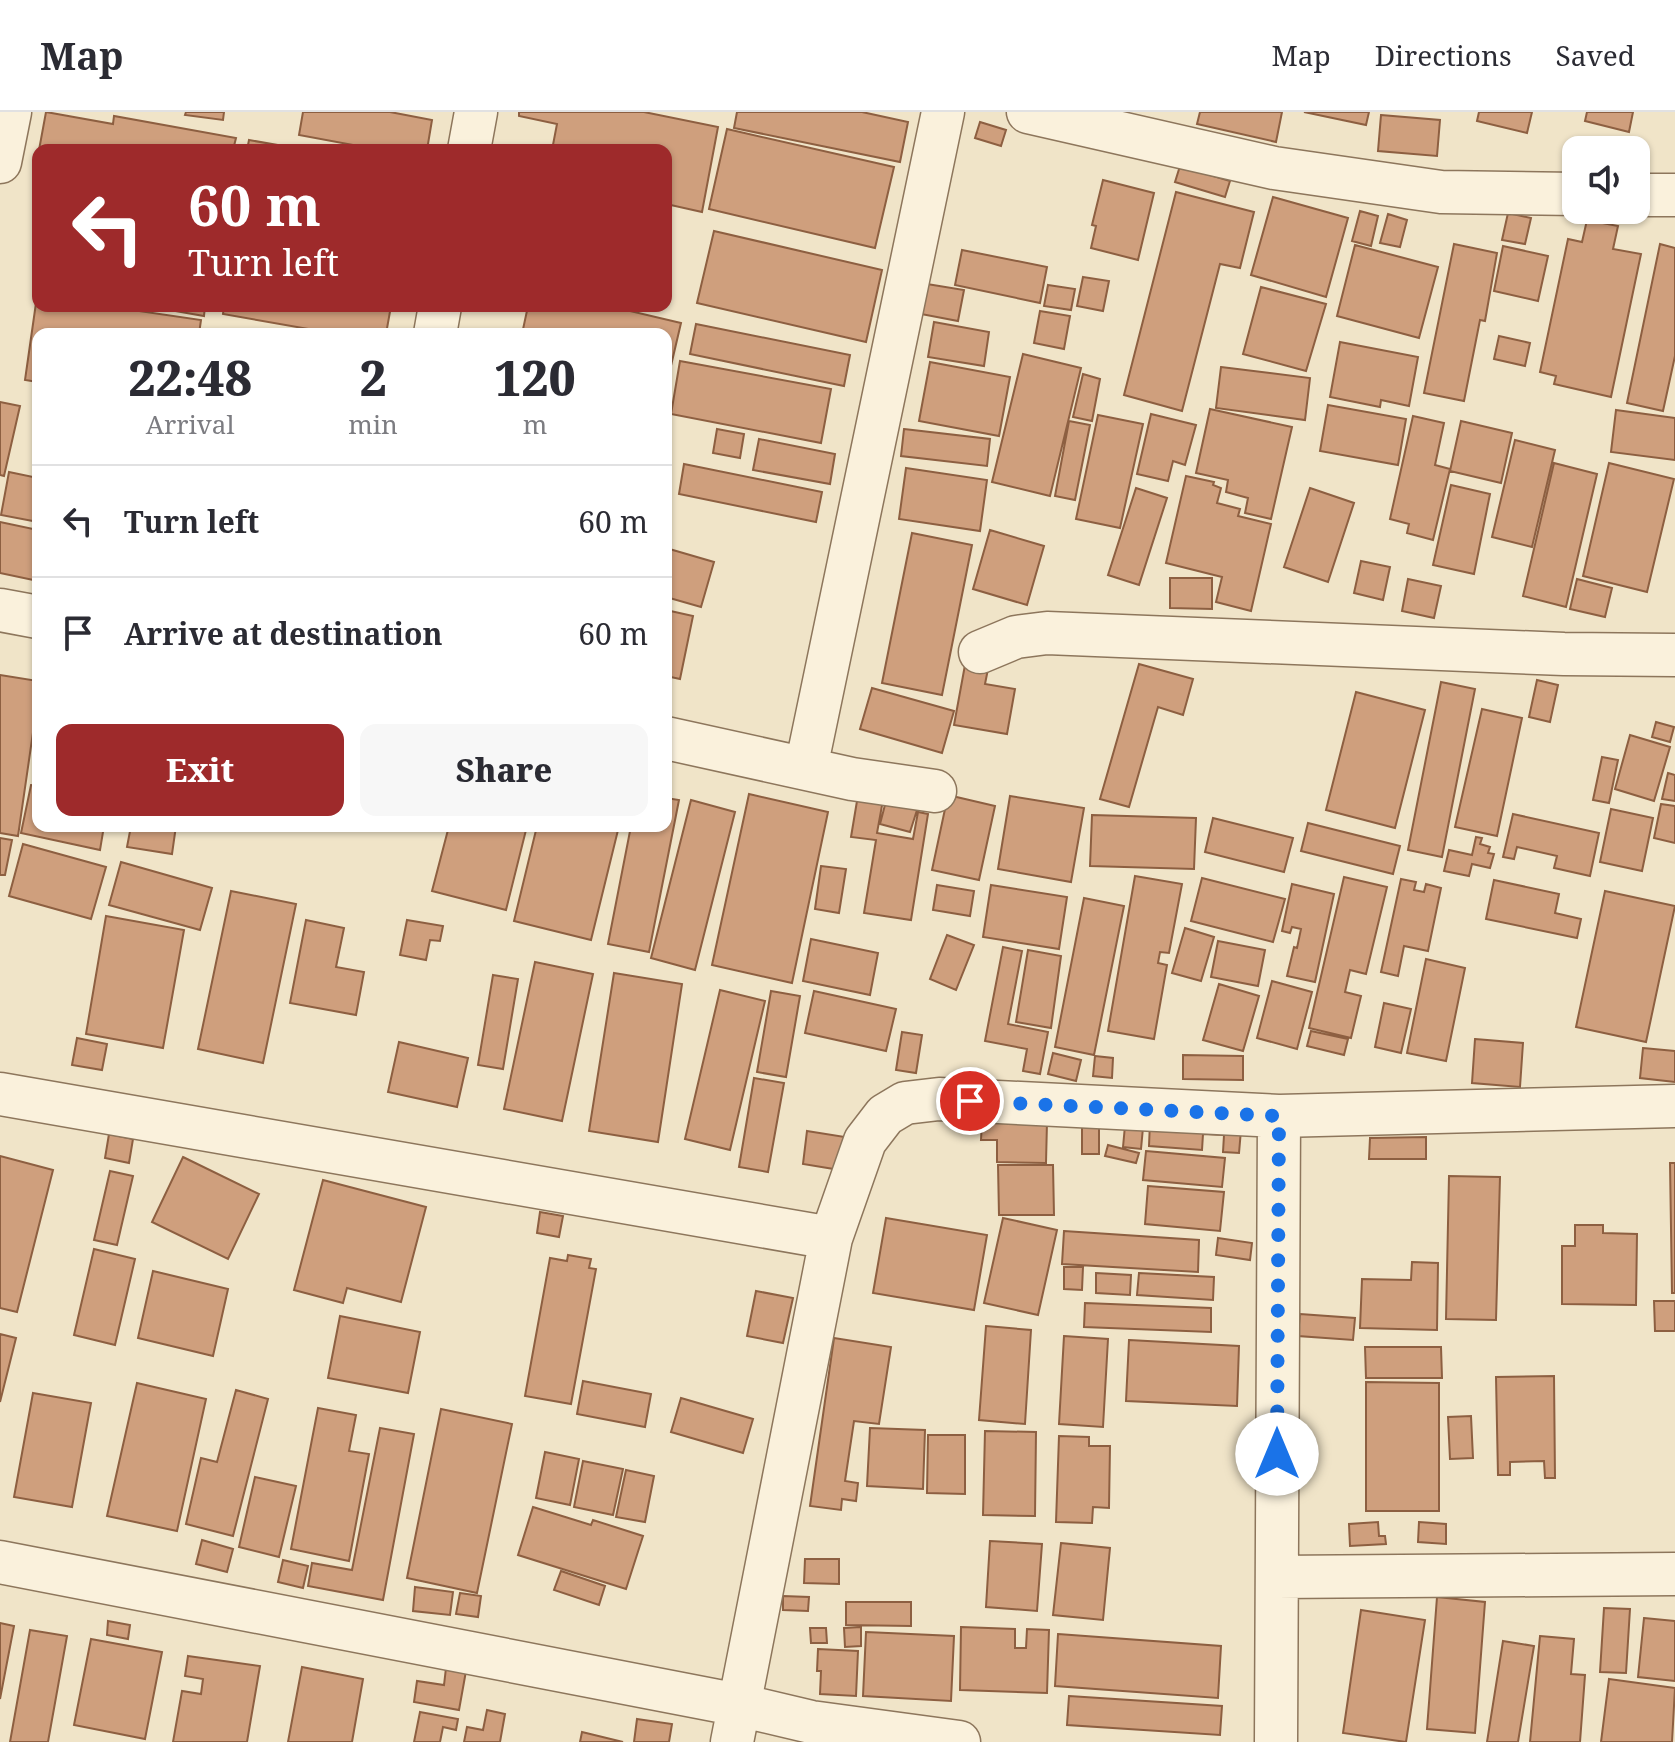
<!DOCTYPE html>
<html lang="en">
<head>
<meta charset="utf-8">
<style>
  body { margin:0; font-family:"Noto Serif",serif; background:#f7f7f7; color:#2b2b33; height:100vh; display:flex; flex-direction:column; font-size:30px; white-space:nowrap }
  * { box-sizing:border-box; margin:0 }
  p { font-size:26px; color:#7c7c81 }
  .icon { flex:none; width:44px; height:44px; fill:none; stroke:currentColor; stroke-width:2; stroke-linecap:round; stroke-linejoin:round }
  .map { position:relative; flex:1; overflow:hidden }
  .drawer { position:absolute; left:32px; top:216px; width:640px; height:504px; display:flex; flex-direction:column; background:#fff; border-radius:16px; box-shadow:0 2px 6px #0004 }
  .drawer>* { flex:none }
  .hud { position:absolute; left:32px; top:32px; width:640px; height:168px; border-radius:16px; box-shadow:0 2px 6px #0004; background:#9e2a2b; color:#fff; overflow:hidden }
  .fabs { position:absolute; left:1562px; top:24px; display:grid; gap:16px }
  .fabs a { display:grid; place-items:center; width:88px; height:88px; border-radius:16px; background:#fff; box-shadow:0 2px 6px #0004; font-size:40px }
  .pin { position:absolute; display:grid; place-items:center; width:68px; height:68px; color:#fff; margin:-34px; border:4px solid #fff; border-radius:50%; box-shadow:0 2px 8px #0007 }
  .me { position:absolute; width:88px; margin:-44px; rotate:0deg; stroke-linejoin:round; filter:drop-shadow(0 0 6px #0008) }
  .turn { display:flex; align-items:center; gap:28px; height:168px; padding:0 24px; font-size:36px }
  .turn .icon { width:104px; height:104px; stroke-width:2.5 }
  .turn b { display:block; font-size:56px; line-height:68px }
  .eta { display:flex; justify-content:space-evenly; align-items:center; height:136px; text-align:center }
  .eta b { font-size:48px; font-weight:800; line-height:56px }
  .primary-button { display:flex; gap:16px; margin-top:auto; padding:16px 24px }
  .primary-button a { flex:1; height:92px; border-radius:16px; background:#9e2a2b; color:#fff; font-size:32px; font-weight:800; line-height:92px; text-align:center }
  .primary-button a+a { background:#f7f7f7; color:#2b2b33 }
  ul { padding:0; list-style:none }
  li { display:flex; align-items:center; gap:24px; height:112px; padding:0 24px; border-top:2px solid #e1e1e2 }
  li div { flex:1 }
  li b { display:block; font-size:30px }
  li em { font-style:normal }
  header { display:flex; align-items:center; gap:48px; box-sizing:border-box; height:112px; padding:0 40px; background:#fff; border-bottom:2px solid #e1e1e2 }
  header strong { font-size:38px }
  nav { display:flex; gap:44px; margin-inline-start:auto; font-size:28px }
  .map>svg:first-child { display:block }
  .building { fill:#cf9f7d; stroke:#8d5f41; stroke-width:2 }
  .lines { fill:none; stroke-linecap:round; stroke-linejoin:round }
  .minor-casing { stroke:#8d765c; stroke-width:45 }
  .minor { stroke:#faf1dc; stroke-width:42 }
  .route { stroke:#1a73e8; stroke-width:14; stroke-dasharray:0 25.2 }
</style>
</head>
<body>
<header>
<strong>Map</strong>
<nav><a>Map</a><a>Directions</a><a>Saved</a></nav>
</header>
<div class="map">
<svg width="1675" height="1630" viewBox="0 0 1675 1630">
  <rect width="100%" height="100%" fill="#f0e4c8"/>
  <path class="building" d="M46,0l67,12 1,-8 122,22 -3,12h-194z
    M186,0h38l-1,8 -38,-5z
    M303,0h87l42,8 -5,30h-47l-81,-15z
    M519,0h125l74,15 -16,85 -36,-8v-54h-114l5,-26 -38,-8z
    M737,0h125l46,10 -8,40 -166,-34z
    M1200,0h82l-6,30 -79,-18z
    M1304,0h65l-3,13z
    M1479,0h53l-5,21 -50,-12z
    M1587,0h46l-4,20 -44,-11z
    M1381,3l59,5 -3,36 -59,-5z
    M980,10l26,8 -5,16 -26,-8z
    M727,17l167,38 -19,81 -166,-39z
    M249,28l57,10h-59z
    M1180,54l50,15 -5,16 -50,-15z
    M1103,68l51,13 -16,67 -47,-12 5,-22 -4,-1z
    M1176,80l78,20 -14,56 -20,-4 -38,147 -58,-16z
    M1273,85l75,21 -22,79 -75,-22z
    M1360,99l18,5 -7,30 -19,-5z
    M1508,101l23,5 -6,26 -23,-4z
    M1388,102l19,6 -7,27 -20,-4z
    M1587,108l31,6 -5,23 28,5 -30,143 -57,-13 2,-8 -16,-4 28,-133 14,3z
    M714,119l168,39 -16,72 -169,-39z
    M1454,132l43,9 -12,68 -5,-1 -16,81 -40,-8z
    M1660,132l15,4v108l-12,55 -36,-8z
    M1355,133l83,22 -19,71 -82,-22z
    M1503,134l45,10 -10,45 -44,-10z
    M962,138l85,17 -7,36 -85,-18z
    M1083,165l26,4 -6,30 -26,-5z
    M927,172l37,6 -6,31 -37,-7z
    M1048,173l27,4 -4,21 -27,-4z
    M1261,175l65,17 -20,67 -63,-17z
    M37,184l1,10h67l96,14 -2,14h-161v48l-13,-2z
    M176,194h29l-1,10 -29,-5z
    M224,194h167l-5,28h-49l-114,-20z
    M528,194h81l72,17 -15,64v-53h-144z
    M1040,199l30,5 -6,33 -30,-6z
    M934,210l55,10 -5,34 -56,-9z
    M696,212l154,31 -6,31 -154,-32z
    M1499,224l31,7 -5,23 -31,-7z
    M1340,230l78,15 -9,49 -28,-6 -1,7 -50,-10z
    M1023,242l58,14 -31,128 -58,-14z
    M680,249l151,28 -10,54 -150,-29z
    M930,250l80,15 -11,59 -80,-15z
    M1221,255l89,11 -5,42 -89,-12z
    M1083,262l17,5 -8,42 -19,-4z
    M0,290l20,4 -16,70 -4,-1z
    M1328,293l78,14 -8,46 -78,-14z
    M1210,297l82,18 -21,92 -26,-6 3,-15 -22,-6 2,-12 -32,-7z
    M1616,298l59,8v42l-64,-8z
    M1151,302l45,11 -11,40 -12,-4 -5,20 -31,-7z
    M1098,303l45,9 -23,104 -44,-9z
    M1413,304l31,7 -9,42 15,4 -17,71 -26,-7 2,-9 -19,-5z
    M1069,309l21,4 -15,75 -20,-4z
    M1461,309l51,12 -11,50 -51,-12z
    M717,317l27,5 -4,24 -27,-5z
    M904,317l86,10 -3,27 -86,-10z
    M759,327l76,15 -5,30 -77,-14z
    M1515,328l40,10 -23,97 -40,-10z
    M1554,351l43,11 -31,133 -43,-11z
    M1609,351l65,16 -27,113 -64,-16z
    M684,352l138,28 -6,30 -137,-28z
    M906,356l81,12 -7,51 -81,-12z
    M9,360l29,6v44l-37,-7z
    M1186,364l28,6 -1,3 8,3 -4,15 23,6 -2,7 33,8 -20,87 -35,-9 6,-25 -56,-14z
    M1451,373l39,9 -16,80 -41,-9z
    M1136,376l31,10 -28,87 -31,-10z
    M1310,376l44,15 -26,79 -44,-15z
    M0,410l38,8v51l-38,-8z
    M990,418l54,16 -17,59 -54,-16z
    M912,421l60,12 -30,150 -60,-12z
    M666,436l48,14 -13,45 -35,-10z
    M1361,449l29,6 -7,33 -29,-7z
    M1170,466h42v31l-42,-1z
    M1408,467l33,7 -7,32 -32,-7z
    M1577,467l35,9 -7,29 -35,-8z
    M666,498l27,6 -13,63 -14,-3z
    M1139,552l54,15 -10,36 -25,-8 -29,100 -29,-8z
    M965,553l23,4 -3,15 30,5 -8,45 -53,-9z
    M0,563l38,6v17l-20,138 -18,-3z
    M1537,568l21,5 -8,37 -21,-5z
    M1441,570l34,7 -33,168 -34,-7z
    M872,576l82,23 -12,42 -82,-24z
    M1356,580l69,18 -30,118 -69,-18z
    M1482,597l40,9 -25,118 -42,-9z
    M1656,610l18,5 -4,15 -18,-5z
    M1630,623l40,12 -16,54 -39,-12z
    M1602,645l16,3 -9,43 -16,-3z
    M1668,661l7,2v26l-13,-2z
    M31,673l7,1v40h66l-4,24 -79,-17z
    M749,682l79,18 -36,171 -80,-18z
    M858,683l25,5 -6,33 36,6 5,-27 10,2 -17,106 -47,-7 12,-73 -25,-3z
    M948,683l47,11 -16,74 -47,-10z
    M1010,684l74,12 -13,74 -73,-13z
    M666,686l13,2 -30,152 -41,-8 23,-118h35z
    M691,688l44,12 -40,158 -44,-12z
    M886,689l31,9 -7,22 -30,-8z
    M1661,692l14,2v37l-21,-5z
    M1611,697l42,9 -11,53 -42,-9z
    M1513,702l86,19 -9,43 -36,-8 3,-12 -40,-9 -3,12 -11,-2z
    M1092,703l104,3 -2,51 -104,-3z
    M1213,706l80,20 -9,34 -79,-20z
    M1308,711l92,23 -7,28 -92,-23z
    M131,714h45l-4,28 -45,-7z
    M449,714h78l-21,84 -74,-19z
    M537,714h82l-28,114 -77,-19z
    M1476,725l6,1 -2,6 10,3 -2,6 6,1 -4,14 -18,-4 -3,12 -25,-5 5,-21 23,5z
    M0,726l12,2 -7,35h-5z
    M23,732l83,23 -15,52 -82,-23z
    M121,750l91,26 -12,42 -91,-25z
    M821,754l25,3 -7,44 -24,-4z
    M1135,764l47,8 -13,69 -9,-1 -2,11 9,2 -13,74 -46,-8z
    M1344,765l43,10 -21,87 -16,-4 -5,22 16,4 -10,42 -42,-10z
    M1202,766l83,21 -12,43 -82,-21z
    M1401,767l15,3 -2,8 10,2 2,-8 15,4 -13,63 -24,-5 -6,30 -17,-4z
    M1494,768l65,14 -4,19 26,6 -4,19 -91,-19z
    M1292,772l42,10 -19,88 -28,-6 7,-29 3,1 4,-19 -9,-2 -2,6 -8,-2z
    M937,773l37,6 -4,25 -37,-6z
    M991,773l76,12 -8,52 -76,-12z
    M231,779l65,13 -33,159 -65,-14z
    M1605,779l70,15 -29,136 -70,-15z
    M1084,786l40,8 -30,149 -39,-8z
    M106,804l78,14 -21,118 -77,-14z
    M306,808l38,8 -8,39 28,5 -8,43 -66,-12z
    M407,808l36,6 -3,15 -10,-1 -4,20 -26,-5z
    M1185,816l29,9 -13,44 -29,-8z
    M947,823l27,10 -18,45 -26,-11z
    M811,827l67,14 -8,42 -67,-14z
    M1218,829l47,9 -7,36 -47,-9z
    M1003,835l19,4 -14,73 40,8 -8,42 -17,-3 4,-22 -42,-8z
    M1028,838l33,6 -10,72 -35,-6z
    M1426,847l39,9 -19,93 -39,-8z
    M535,850l58,12 -31,147 -58,-12z
    M614,861l68,11 -24,158 -69,-11z
    M493,863l25,4 -15,90 -25,-4z
    M1272,869l40,11 -15,57 -40,-11z
    M1219,872l40,12 -16,55 -40,-11z
    M720,878l45,11 -35,149 -45,-11z
    M771,879l29,5 -14,81 -29,-5z
    M814,879l82,18 -10,42 -81,-18z
    M1384,891l27,6 -10,44 -26,-6z
    M1311,919l37,8 -4,16 -37,-9z
    M902,920l20,3 -6,38 -20,-3z
    M77,926l30,6 -5,26 -30,-5z
    M1475,927l48,4 -3,44 -48,-4z
    M399,930l69,16 -11,49 -69,-15z
    M1643,936l32,3v31l-35,-4z
    M1053,941l28,7 -5,21 -28,-7z
    M1183,943l60,1v24l-60,-1z
    M1095,944l18,2 -1,20 -19,-2z
    M754,966l30,5 -16,89 -29,-5z
    M1126,1003l18,2 -3,32 -18,-2z
    M982,1009l65,1 -1,41 -49,-1v-22h-16z
    M1150,1010l91,8 -2,23 -16,-1 1,-17 -21,-1 -1,16 -53,-4z
    M1082,1013h17v29h-17z
    M807,1019l38,6 -5,33 -37,-6z
    M109,1022l24,5 -4,24 -24,-5z
    M1426,1025v22h-57l1,-21z
    M1108,1033l31,8 -3,10 -31,-7z
    M1146,1039l79,7 -3,29 -79,-7z
    M0,1044l53,14 -36,142 -17,-4z
    M183,1045l76,37 -31,65 -76,-37z
    M1670,1051h5v130h-3z
    M998,1053h55l1,50h-55z
    M110,1059l23,5 -16,69 -23,-5z
    M1449,1064l51,1 -4,143 -50,-1z
    M323,1068l103,27 -25,95 -54,-14 -4,15 -49,-13z
    M1148,1074l76,6 -4,39 -75,-7z
    M540,1100l23,4 -4,21 -22,-4z
    M886,1106l101,17 -13,75 -101,-17z
    M1003,1106l54,12 -19,85 -54,-12z
    M1575,1113h28v8l34,1 -1,71 -74,-1v-58h13z
    M1064,1119l135,9 -1,32 -136,-8z
    M1218,1126l34,5 -2,17 -34,-5z
    M94,1137l41,10 -20,86 -41,-10z
    M568,1143l23,4 -2,9 7,1 -25,135 -46,-8 25,-138 17,3z
    M1412,1150l26,1 -1,67 -77,-2 2,-49 49,1z
    M1064,1155h19l-1,23 -18,-1z
    M153,1159l75,18 -15,67 -75,-18z
    M1096,1161l35,2 -1,20 -34,-2z
    M1139,1161l75,4 -1,23 -76,-5z
    M756,1179l37,7 -10,45 -36,-7z
    M1654,1189h21v30h-20z
    M1085,1191l126,5v24l-127,-5z
    M1300,1202l55,4 -2,22 -55,-4z
    M340,1204l80,16 -12,61 -80,-15z
    M986,1214l45,4 -6,94 -46,-4z
    M0,1222l16,4 -16,64z
    M1064,1224l44,3 -5,88 -44,-3z
    M834,1226l57,9 -12,77 -25,-3 -9,60 13,2 -2,18 -14,-2 -1,11 -31,-4z
    M1129,1228l110,6 -2,60 -111,-5z
    M1365,1235h76l1,31h-76z
    M1554,1264l1,102h-10l-1,-17 -34,1v13h-12l-2,-98z
    M583,1269l68,13 -6,33 -68,-13z
    M1366,1270l73,1v128h-73z
    M137,1271l69,16 -29,132 -70,-15z
    M236,1278l32,9 -35,137 -47,-12 15,-66 16,4z
    M33,1281l58,10 -19,104 -58,-10z
    M681,1286l72,21 -10,34 -72,-21z
    M318,1296l38,7 -7,36 20,3 -20,107 -58,-12z
    M441,1297l71,15 -35,169 -70,-15z
    M1471,1304l2,42 -23,1 -2,-42z
    M380,1316l34,6 -31,166 -75,-14 4,-23 40,7z
    M870,1316l55,2 -2,59 -56,-3z
    M985,1319l51,1 -1,84 -52,-1z
    M928,1323h37v59l-38,-1z
    M1059,1324l30,1v9h21l-1,62 -16,-1 -1,16 -36,-1z
    M545,1340l34,7 -9,46 -34,-7z
    M583,1349l40,8 -10,46 -39,-8z
    M626,1358l28,6 -9,46 -29,-5z
    M255,1365l41,9 -17,71 -40,-10z
    M533,1395l58,18 2,-5 50,16 -17,53 -108,-34z
    M1378,1410l1,14h6l1,8 -36,2 -1,-22z
    M1419,1410l27,2v20l-28,-2z
    M202,1428l31,9 -6,23 -31,-8z
    M990,1429l52,3 -5,67 -51,-4z
    M1061,1431l49,5 -7,72 -50,-5z
    M805,1447h34v25l-35,-1z
    M283,1448l25,6 -5,22 -25,-6z
    M561,1459l44,15 -6,19 -45,-15z
    M415,1475l38,5 -3,23 -37,-4z
    M460,1481l21,3 -3,21 -22,-3z
    M783,1484l26,1 -1,14 -25,-1z
    M1437,1485l48,5 -10,131 -48,-4z
    M846,1490h65v24l-65,-1z
    M1604,1496l26,1 -4,64 -26,-1z
    M1361,1498l64,10 -19,122 -63,-9z
    M1644,1506l31,3v60l-37,-4z
    M108,1509l22,4 -2,14 -21,-4z
    M0,1511l14,3 -14,73z
    M861,1515v19l-16,1 -1,-19z
    M961,1515l54,2v19h11l1,-19 22,1 -2,63 -87,-3z
    M810,1516h16l1,15h-16z
    M30,1518l37,6 -19,106h-38z
    M866,1520l88,4 -3,65 -88,-5z
    M1058,1522l163,12 -3,52 -163,-12z
    M1540,1524l34,3 -3,35 14,1 -5,67h-50z
    M91,1527l71,13 -17,87 -71,-14z
    M1503,1529l31,5 -16,96h-31z
    M818,1537l40,2 -2,45 -36,-2 1,-23h-4z
    M188,1544l72,10 -13,76h-74l9,-51 19,3 2,-15 -18,-3z
    M302,1555l61,12 -11,63h-64z
    M446,1556l20,3 -7,39 -45,-8 3,-21 27,4z
    M1609,1567l66,9 -3,54h-71z
    M1069,1584l153,10 -2,29 -153,-10z
    M487,1598l18,4 -5,28h-36l3,-15 16,3z
    M420,1600l38,7 -2,11 -13,-3 -3,15h-26z
    M637,1607l35,5 -3,18h-35z
    M582,1620l41,10h-43z"/>
  <g class="lines">
    <g class="minor-casing">
      <path id="minor" d="M1028,0l246,56 167,24 135,2
        M469,38l7,-38
        M0,50l10,-50
        M1636,83h39
        M435,222l5,-28
        M0,498l38,7
        M980,540l36,-15 31,-4 517,21 111,1
        M666,626l186,41 83,12
        M806,656l137,-656
        M0,982l831,144
        M0,1450l739,143 72,17 148,20
        M1277,1465l398,-3
        M732,1630l99,-504 34,-97 20,-26 20,-12 34,-4 340,17 396,-10
        M1276,1630l3,-626"/>
    </g>
    <use href="#minor" class="minor"/>
  </g>
  <g class="lines">
    <path class="route" d="M970,989l309,15 -2,338"/>
  </g>
</svg>
<div class="fabs">
<a><svg class="icon" aria-label="sound" viewBox="0 0 24 24"><path d="M4 9h4l5-4v14l-5-4H4zM17 9q2 3 0 6"/></svg></a>
</div>
<div class="pin" style="left:970px;top:989px;background:#d93025"><svg class="icon" aria-label="arrive" viewBox="0 0 24 24"><path d="M6 21V4h12l-3 4 3 4H6"/></svg></div>
<svg class="me" style="left:1277px;top:1342px" viewBox="-20 -20 40 40"><circle r="19" fill="#fff"/><path d="M0-13L10 11 0 6-10 11z" fill="#1a73e8"/></svg>
<div class="hud">
<div class="turn"><svg class="icon" aria-label="left" viewBox="0 0 24 24"><path d="M17 20v-9H6M10 6l-5 5 5 5"/></svg><div><b>60 m</b>Turn left</div></div>
</div>
<section class="drawer">
<div class="eta">
<div><b>22:48</b><p>Arrival</p></div>
<div><b>2</b><p>min</p></div>
<div><b>120</b><p>m</p></div>
</div>
<ul>
<li><svg class="icon" aria-label="left" viewBox="0 0 24 24"><path d="M17 20v-9H6M10 6l-5 5 5 5"/></svg><div><b>Turn left</b></div><em>60 m</em></li>
<li><svg class="icon" aria-label="arrive" viewBox="0 0 24 24"><path d="M6 21V4h12l-3 4 3 4H6"/></svg><div><b>Arrive at destination</b></div><em>60 m</em></li>
</ul>
<div class="primary-button"><a>Exit</a><a>Share</a></div>
</section>
</div>
</body>
</html>
